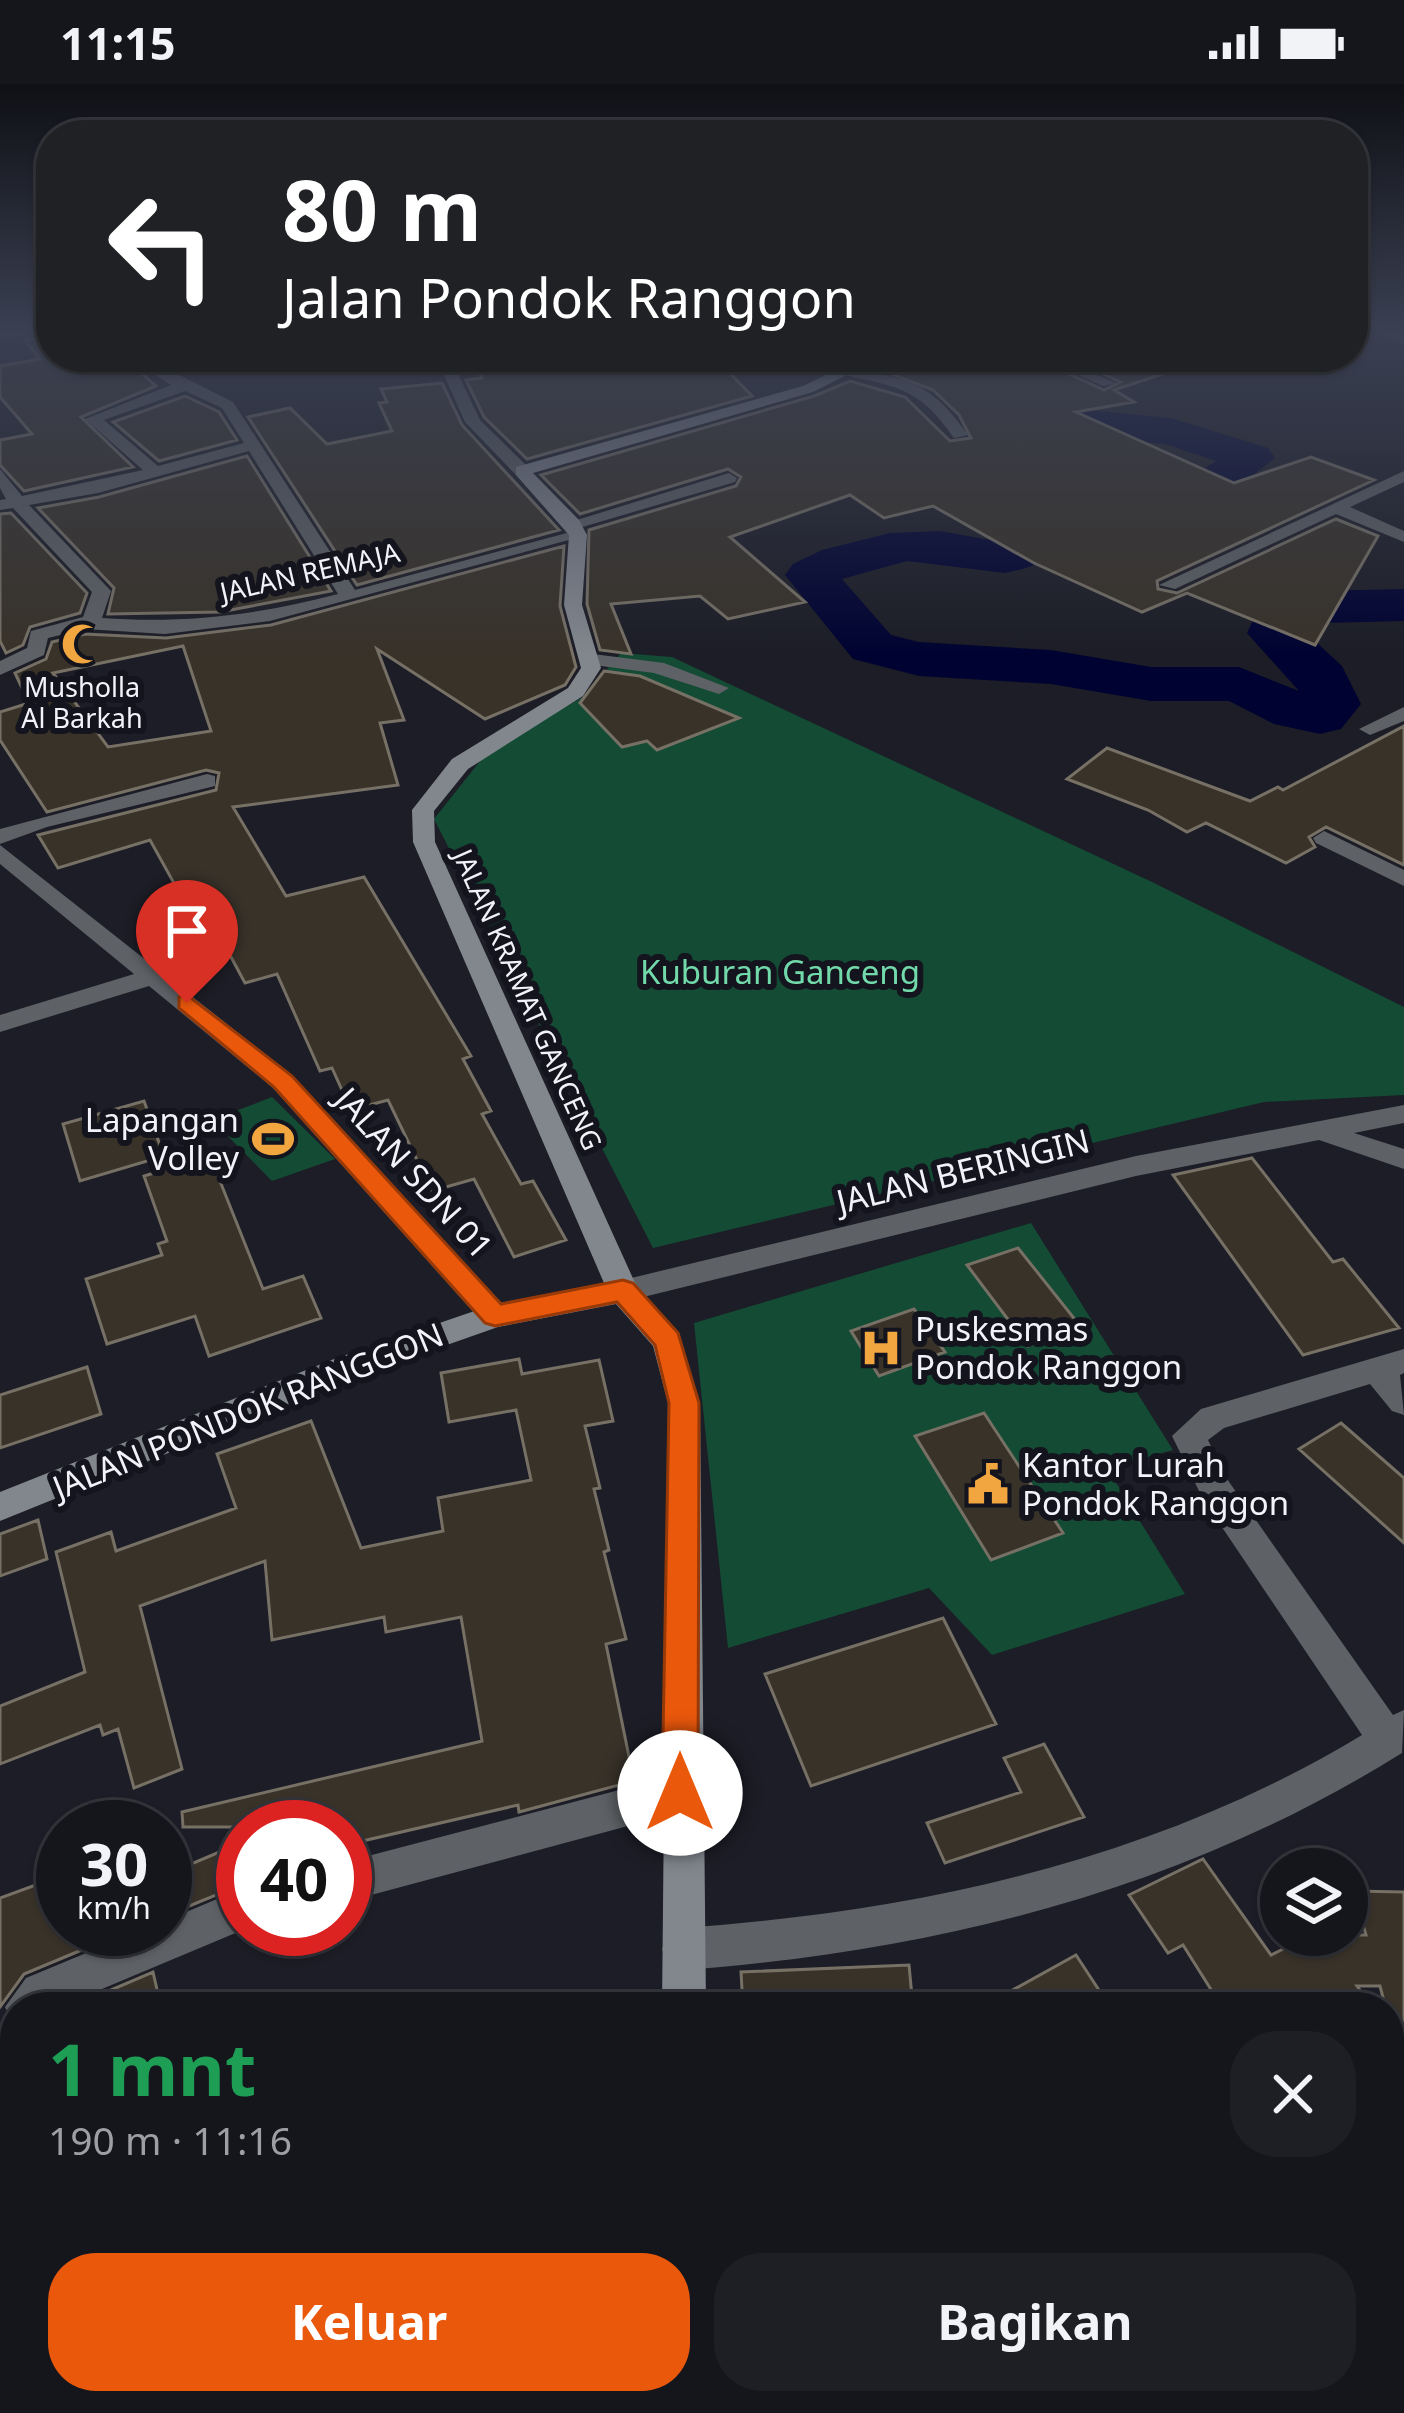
<!DOCTYPE html>
<html lang="id">
<head>
<meta charset="utf-8">
<style>
  body { margin:0; font-family:"Noto Sans",sans-serif; background:#1e1f25; color:#f1f3f6; height:100vh; display:flex; flex-direction:column; font-size:45px; white-space:nowrap }
  * { box-sizing:border-box; margin:0 }
  p { font-size:39px; color:#9d9fa3 }
  .icon { flex:none; width:66px; height:66px; fill:none; stroke:currentColor; stroke-width:2; stroke-linecap:round; stroke-linejoin:round }
  .map { position:relative; flex:1; overflow:hidden }
  .panel { position:absolute; left:0px; top:1908px; width:1404px; height:423px; display:flex; flex-direction:column; background:#15161c; border-radius:48px 48px 0 0; box-shadow:0 3px 9px #0004,0 0 0 3px #34353b }
  .panel>* { flex:none }
  .top-card { position:absolute; left:36px; top:36px; width:1332px; height:252px; border-radius:48px; box-shadow:0 3px 9px #0004,0 0 0 3px #34353b; background:#202124; color:#fff; overflow:hidden }
  .tools { position:absolute; left:1260px; top:1764px; display:grid; gap:24px }
  .tools a { display:grid; place-items:center; width:108px; height:108px; border-radius:50%; background:#15161c; box-shadow:0 3px 9px #0004,0 0 0 3px #34353b; font-size:60px }
  .speed { position:absolute; left:36px; top:1716px; display:flex; gap:24px; font-size:60px; font-weight:700; text-align:center }
  .speed>* { display:grid; place-content:center; width:156px; height:156px; border-radius:50%; background:#15161c; box-shadow:0 3px 9px #0004,0 0 0 3px #34353b; line-height:1 }
  .speed small { font-size:30px; font-weight:400 }
  .speed .limit { border:18px solid #d22; background:#fff; color:#111 }
  .pin { position:absolute; display:grid; place-items:center; width:102px; height:102px; color:#fff; margin:-123px -51px; border-radius:50% 50% 50% 0; rotate:-45deg; box-shadow:0 0 12px #0007 }
  .pin .icon { rotate:45deg }
  .me { position:absolute; width:132px; margin:-66px; rotate:0deg; stroke-linejoin:round; filter:drop-shadow(0 0 9px #0008) }
  .turn { display:flex; align-items:center; gap:42px; height:252px; padding:0 48px; font-size:54px }
  .turn .icon { width:156px; height:156px; stroke-width:2.5 }
  .turn b { display:block; font-size:84px; line-height:102px }
  .round { display:grid; place-items:center; flex:none; width:126px; height:126px; border-radius:48px; background:#1e1f25 }
  .headline { display:flex; align-items:center; justify-content:space-between; height:204px; padding:0 48px }
  h1 { font-size:72px; font-weight:700; line-height:90px; color:#1e9e55 }
  .button { display:flex; gap:24px; margin-top:auto; padding:24px 48px }
  .button a { flex:1; height:138px; border-radius:48px; background:#ea580c; color:#fff; font-size:48px; font-weight:700; line-height:138px; text-align:center }
  .button a+a { background:#1e1f25; color:#f1f3f6 }
  .status { display:flex; justify-content:space-between; align-items:center; height:84px; padding:0 60px; background:#15161c; direction:ltr }
  .status svg { height:33px; fill:currentColor }
  .map>svg:first-child { display:block }
  .green { fill:#144b34 }
  .lines { fill:none; stroke-linecap:round; stroke-linejoin:round }
  .river { fill:#000331; fill-rule:evenodd }
  .building { fill:#383229; stroke:#767065; stroke-width:3; fill-rule:evenodd }
  .lane { fill:#5e6165; fill-rule:evenodd }
  .street { fill:#5e6165; fill-rule:evenodd }
  .secondary { fill:#82878e; fill-rule:evenodd }
  .route { fill:#ea580c; stroke:#983908; stroke-width:3 }
  .labels { text-anchor:middle; stroke-width:12; stroke-linejoin:round; paint-order:stroke }
  .far-street-label { font-size:27px; fill:#f2f3fa; stroke:#13141d }
  .far-poi-label { font-size:27px; fill:#f2f3fa; stroke:#13141d }
  .park-label { font-size:33px; fill:#72daaa; stroke:#13141d }
  .poi-label { font-size:33px; fill:#f2f3fa; stroke:#13141d; text-anchor:start }
  .street-label { font-size:33px; fill:#f2f3fa; stroke:#13141d }
</style>
</head>
<body>
<div class="status"><b>11:15</b><svg viewBox="0 0 49 12"><path d="M0 12V9h3v3zM5 12V6h3v6zM10 12V3h3v9zM15 12V0h3v12zM26 1h20v11H26zM47 4h2v5h-2z"/></svg></div>
<div class="map">
<svg width="1404" height="2329" viewBox="0 0 1404 2329">
  <rect width="100%" height="100%" fill="#1c1d26"/>
  <path class="green" d="M621,569l51,4 480,225 252,125v88l-140,7 -611,146 -219,-429 54,-68 95,-54z
    M272,1013l63,62 -63,22 -60,-61z
    M1031,1139l142,227 -66,18 78,126 -193,61 -63,-67 -201,60 -34,-325z"/>
  <g class="lines">
    <path class="river" d="M945,273h45l55,46 19,5 107,10 97,30 7,10 -47,37 -205,74 -18,4 -98,-12 -65,18 49,56 28,7 132,8 100,17h88l60,24 -52,-58 11,-24 60,-18 86,-2v32l-81,2 -21,6 40,37 19,38 -20,25 -21,5 -46,-10 -45,-23h-78l-100,-17 -132,-8 -66,-17 -68,-84 8,-11 29,-14 68,-17 50,-2 61,11 193,-67 22,-14 -51,-17 -105,-10 -45,-13z"/>
  </g>
  <path class="building" d="M51,251v22h72l33,29 -75,31 52,50 -109,24 -24,-26v-25l32,-6 -32,-37v-31l40,-7 -15,-19z
    M530,273h184l38,39 -225,63 -43,-42 -18,-37 16,-2 -9,-15z
    M917,273h115l72,33 16,-8 -53,-25h122l1,8 -76,25 20,12 -58,10 158,71 77,-26 63,23 -217,101 1,8 19,4 159,-74 42,17 -63,109 -128,-52 -45,19 -108,-49 -101,-57 -49,12 -34,-23 -120,42 75,65 -77,17 -28,-23 -89,8 20,50 -31,-4 -13,-46 2,-74 147,-44 5,-9 -13,-8 -148,45 -39,-39 273,-79 36,-15 55,16 45,44 21,-3 -12,-23 -26,-25 -52,-20z
    M442,299l20,42 97,105 -202,55 -109,-168 42,-9 37,36 65,-13 -13,-28 8,-1 -6,-13z
    M185,312l34,16 18,28 -78,21 -46,-39z
    M247,372l84,135 -111,21 -112,2 6,-26 -76,-80 61,-11z
    M11,429l76,80 -7,20 -50,14 -7,18 -17,8 -6,-12v-127z
    M564,462l-4,60 16,61 -11,18 -80,34 -108,-70 27,71 -24,3 18,62 -165,22 53,89 78,-19 107,179 -8,3 28,52 -9,3 39,70 12,-3 33,59 -52,17 -40,-78 -42,12 -44,-91 -37,10 -19,-42 -12,3 -43,-97 -32,9 -21,-39 -14,4 -60,-108 -92,28 -20,-33 178,-45 3,-17 -13,-3 -159,42 -47,-72v-28l29,-9 -14,-30 31,-14 6,-17 33,-8 81,4 105,-13zM183,562l28,85 -103,16 -55,-74z
    M604,587l36,5 99,42 -82,32 -10,-9 -25,6 -42,-44z
    M1404,642v139l-78,-38 -17,10 6,10 -29,16 -80,-40 -19,9 -39,-22 -81,-31 40,-31 143,53 28,-14 5,3z
    M144,1017l20,55 -84,25 -17,-57z
    M210,1072l53,133 40,-13 18,42 -112,38 -14,-40 -88,28 -21,-65 76,-24 -4,-11 9,-3 -23,-65z
    M1252,1074l81,104 10,-3 56,69 -96,27 -130,-180z
    M1018,1164l63,79 -53,19 -61,-81z
    M914,1225l31,43 -66,24 -28,-45z
    M519,1275l3,15 77,-14 14,61 -28,5 15,62 -6,1 15,61 -5,2 22,87 -20,5 28,137 -115,31 -1,-7 -173,40v-18h-162l-1,-15 300,-71 -21,-124 -75,15 -2,-15 -112,23 -7,-79 -125,45 42,163 -48,19 -16,-59 -15,6 -3,-10 -100,39v-58l85,-34 -29,-120 55,-20 5,19 120,-43 -19,-54 94,-33 50,127 82,-17 -5,-33 93,-18 -15,-70 -67,12 -8,-49z
    M87,1283l14,47 -101,34v-53z
    M984,1329l79,120 -72,27 -76,-124z
    M1341,1339l63,55v65l-105,-94z
    M38,1436l9,39 -47,17v-42z
    M943,1534l53,106 -185,62 -46,-112z
    M1044,1660l40,73 -139,46 -18,-40 94,-31 -17,-34z
    M243,1758v42l-78,32v-41z
    M1203,1775l68,96 40,-20h55l-12,-44 50,1v138l-12,2 -12,-46h-23l15,21h-150l-39,-62 -15,8 -39,-58z
    M63,1791v54h69l-108,45 -24,33v-109z
    M1076,1871l34,52h-128z
    M909,1881l4,42h-170l-2,-35z
    M153,1888l8,35h-90z"/>
  <g class="lines">
    <path class="lane" d="M745,273l104,11 7,4 -7,4 -99,-13z"/>
    <path class="street" d="M51,245l-5,4 -46,6v-8z
      M1372,245l32,5v9l-30,-11z
      M127,273h16l90,45 122,188 223,-60 9,5 -317,86 -105,13 -80,-5 -37,9 -4,17 -44,20v-14l27,-13 4,-17 52,-14 9,-25 -79,-84 -13,2v-10l6,-1 -6,-11v-19l22,27 121,-26 -58,-51 86,-34zM185,307l37,17 22,35 -86,23 -54,-46zM249,367l89,143c-79,21 -155,30 -236,24l9,-27 -82,-86 69,-12z
      M436,273h14l30,63 48,47v8h-12l-51,-53z
      M1036,273h20l60,26 -13,3z
      M849,284c60,11 83,15 119,67l-14,3c-34,-49 -54,-51 -110,-63z
      M1404,387v11l-54,25 54,24v11l-68,-28 -161,75 -16,-4z
      M729,389l8,5 -2,4 -156,46 -15,-4z
      M593,570l71,9 65,25 -10,6 -65,-21 -68,-9v-8z
      M1404,623v14l-34,14 -11,-6z
      M207,690l8,2v10l-168,41 -47,17v-15z
      M1324,747l80,39v16l-88,-43 -3,-5z
      M0,761l293,231 213,232 5,8 -5,8h-22l-211,-236 -124,-102 -149,46v-17l134,-41 -134,-110z
      M1404,1021v18l-50,10 50,16v20l-85,-29 -183,36 -513,126 -11,-3 -4,-8 4,-8 11,-3 513,-124z
      M1404,1265v24l-4,2 4,40 -12,-4 -22,-27 -146,44 -16,12 19,39 166,236 11,-5 -2,43c-219,137 -464,198 -719,217l-15,-6 -6,-15 6,-15 15,-6c239,-17 472,-68 679,-193l-159,-236 -31,-63 29,-27z
      M680,1690l14,6 6,13 -6,13 -14,6 -335,90v-40z
      M243,1804l2,41 -186,78h-44l-3,15 -7,-15 21,-29 118,-49h21v-8z
      M15,2176v66l-15,6v-66z
      M1014,2316h50l5,13h-50z"/>
    <path class="secondary" d="M863,273h19l-69,35 -280,81 46,47 8,15 -5,70 19,63 -18,28 -115,73 -34,42 1,31 201,443 43,48 21,70 6,604h-44l6,-604 -15,-57 -37,-42 -118,23 -142,50 -356,144v-29l334,-133 161,-55 109,-21 -191,-441 -1,-32 40,-51 116,-71 13,-20 -17,-63 5,-70 -53,-60v-8l287,-81z
      M664,2316h50v13h-50z"/>
  </g>
  <linearGradient id="sky" x2="0" y2="1"><stop stop-color="#0f1015"/><stop offset="0.43" stop-color="#3a4052"/><stop offset="1" stop-color="#3a4052" stop-opacity="0"/></linearGradient>
  <rect width="1404" height="571" fill="url(#sky)"/>
  <path class="route" d="M187,911l105,81 209,228 122,-24 10,3 45,50 21,70 -1,390 -5,12 -13,5 -12,-5 -6,-12 7,-390 -14,-58 -38,-43 -122,24 -10,-3 -211,-236 -95,-79v-11z"/>
  <defs>
    <g id="mosque-bare" transform="scale(3.24)"><path d="M3.5-4.9A6 6 0 1 0 3.5 4.9A5 5 0 1 1 3.5-4.9Z" fill="#f1a640" stroke="#13141d" stroke-width="2.5" paint-order="stroke"/></g>
    <g id="stadium-bare" transform="scale(3.24)"><path d="M0-5a6.5 5 0 1 0 0 10a6.5 5 0 1 0 0-10ZM-3.5-1.8h7v3.6h-7Z" fill="#f1a640" stroke="#13141d" stroke-width="2.5" paint-order="stroke"/></g>
    <g id="hospital-bare" transform="scale(3.24)"><path d="M-5-5h3v3.5h4V-5h3V5h-3V1.5h-4V5h-3Z" fill="#f1a640" stroke="#13141d" stroke-width="2.5" paint-order="stroke"/></g>
    <g id="civic-bare" transform="scale(3.24)"><path d="M-.6-6.5H3V-4.5H.6V-3L4-1V1h2V6H-6V1h2V-1L-.6-3ZM-1.2 2.5V6h2.4V2.5Z" fill="#f1a640" stroke="#13141d" stroke-width="2.5" paint-order="stroke"/></g>
  </defs>
  <g fill-rule="evenodd">
    <use href="#mosque-bare" x="82" y="560"/>
    <use href="#stadium-bare" x="273" y="1055"/>
    <use href="#hospital-bare" x="881" y="1264"/>
    <use href="#civic-bare" x="988" y="1400"/>
  </g>
  <g class="labels">
    <g class="far-street-label">
      <text transform="translate(310 489) rotate(-13)" y="9">JALAN REMAJA</text>
      <text transform="translate(527 916) rotate(66)" y="9">JALAN KRAMAT GANCENG</text>
    </g>
    <g class="far-poi-label">
      <text x="82" y="613">Musholla<tspan x="82" dy="31">Al Barkah</tspan></text>
    </g>
    <g class="park-label">
      <text x="780" y="900">Kuburan Ganceng</text>
    </g>
    <g class="poi-label">
      <text x="239" y="1048" text-anchor="end">Lapangan<tspan x="239" dy="38">Volley</tspan></text>
      <text x="915" y="1257">Puskesmas<tspan x="915" dy="38">Pondok Ranggon</tspan></text>
      <text x="1022" y="1393">Kantor Lurah<tspan x="1022" dy="38">Pondok Ranggon</tspan></text>
    </g>
    <g class="street-label">
      <text transform="translate(963 1087) rotate(-14)" y="12">JALAN BERINGIN</text>
      <text transform="translate(414 1089) rotate(48)" y="12">JALAN SDN 01</text>
      <text transform="translate(248 1327) rotate(-22)" y="12">JALAN PONDOK RANGGON</text>
    </g>
  </g>
</svg>
<div class="tools">
<a><svg class="icon" aria-label="layers" viewBox="0 0 24 24"><path d="M12 4l9 5-9 5-9-5zM3 14l9 5 9-5"/></svg></a>
</div>
<div class="speed"><div>30<small>km/h</small></div><div class="limit">40</div></div>
<div class="pin" style="left:187px;top:919px;background:#d93025"><svg class="icon" aria-label="arrive" viewBox="0 0 24 24"><path d="M6 21V4h12l-3 4 3 4H6"/></svg></div>
<svg class="me" style="left:680px;top:1709px" viewBox="-20 -20 40 40"><circle r="19" fill="#fff"/><path d="M0-13L10 11 0 6-10 11z" fill="#ea580c"/></svg>
<div class="top-card">
<div class="turn"><svg class="icon" aria-label="left" viewBox="0 0 24 24"><path d="M17 20v-9H6M10 6l-5 5 5 5"/></svg><div><b>80 m</b>Jalan Pondok Ranggon</div></div>
</div>
<section class="panel">
<div class="headline"><div><h1>1 mnt</h1><p>190 m · 11:16</p></div><a class="round"><svg class="icon" aria-label="close" viewBox="0 0 24 24"><path d="M6 6l12 12M18 6L6 18"/></svg></a></div>
<div class="button"><a>Keluar</a><a>Bagikan</a></div>
</section>
</div>
</body>
</html>
